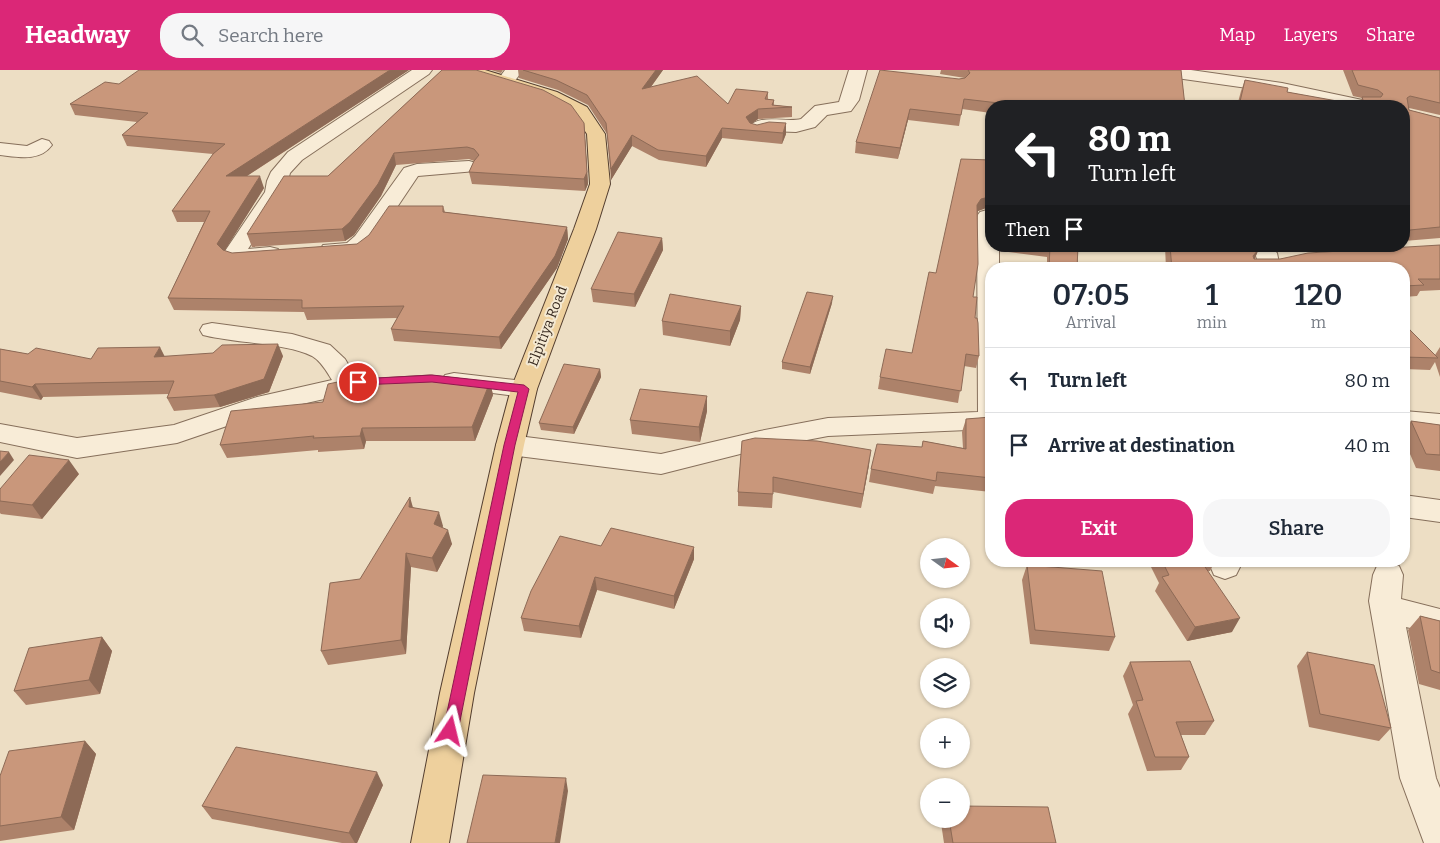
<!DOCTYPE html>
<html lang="en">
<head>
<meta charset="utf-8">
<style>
  body { margin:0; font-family:Bitter,serif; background:#f6f6f7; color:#1f2937; height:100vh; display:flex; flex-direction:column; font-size:19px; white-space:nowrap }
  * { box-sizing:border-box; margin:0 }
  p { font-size:16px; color:#747a83 }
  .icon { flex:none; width:28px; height:28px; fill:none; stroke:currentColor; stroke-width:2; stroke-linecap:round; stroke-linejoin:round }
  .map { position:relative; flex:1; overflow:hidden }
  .details { position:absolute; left:985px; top:192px; width:425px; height:305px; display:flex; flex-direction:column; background:#fff; border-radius:20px; box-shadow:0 1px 4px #0004 }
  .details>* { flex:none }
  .hud { position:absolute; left:985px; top:30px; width:425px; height:152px; border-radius:20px; box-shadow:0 1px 4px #0004; background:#202124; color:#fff; overflow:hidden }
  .needle { width:32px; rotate:105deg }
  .controls { position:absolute; left:920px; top:468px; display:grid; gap:10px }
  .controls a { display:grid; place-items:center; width:50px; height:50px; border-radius:50%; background:#fff; box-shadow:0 1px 4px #0004; font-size:25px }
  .pin { position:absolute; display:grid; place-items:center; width:42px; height:42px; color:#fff; margin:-21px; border:2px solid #fff; border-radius:50%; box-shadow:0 1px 5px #0007 }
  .me { position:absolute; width:55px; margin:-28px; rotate:10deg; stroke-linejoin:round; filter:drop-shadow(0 0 4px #0008) }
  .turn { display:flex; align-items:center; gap:18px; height:105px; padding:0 20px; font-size:22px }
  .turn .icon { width:65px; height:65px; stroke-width:2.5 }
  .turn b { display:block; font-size:35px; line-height:42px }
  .then { display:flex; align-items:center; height:48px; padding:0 20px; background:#0003; gap:10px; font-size:19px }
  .eta { display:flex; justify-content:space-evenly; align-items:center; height:85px; text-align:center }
  .eta b { font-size:30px; font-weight:600; line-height:35px }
  .action { display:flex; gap:10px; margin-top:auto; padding:10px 20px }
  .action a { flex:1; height:58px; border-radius:20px; background:#db2777; color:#fff; font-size:20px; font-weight:600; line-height:58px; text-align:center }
  .action a+a { background:#f6f6f7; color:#1f2937 }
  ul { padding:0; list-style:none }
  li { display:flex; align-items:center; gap:15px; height:65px; padding:0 20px; border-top:1px solid #e0e1e3 }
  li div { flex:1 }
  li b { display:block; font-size:19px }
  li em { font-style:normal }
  header { display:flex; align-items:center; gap:30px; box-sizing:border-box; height:70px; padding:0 25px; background:#db2777; color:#fff }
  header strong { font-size:24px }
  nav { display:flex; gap:28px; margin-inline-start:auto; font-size:18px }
  .search { width:350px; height:45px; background:#f6f6f7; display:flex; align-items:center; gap:12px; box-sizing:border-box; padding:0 18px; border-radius:20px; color:#747a83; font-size:19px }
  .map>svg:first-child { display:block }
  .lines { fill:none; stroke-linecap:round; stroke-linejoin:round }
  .minor-casing { stroke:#866f5b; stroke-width:2 }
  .major-casing { stroke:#543e2f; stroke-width:2 }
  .minor { fill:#f8ecd7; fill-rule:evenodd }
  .major { fill:#eed09d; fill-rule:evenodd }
  .wall { fill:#ad826a }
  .shaded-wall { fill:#8d6a56 }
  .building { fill:#c9977b; stroke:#8d6a56 }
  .route { fill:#db2777; stroke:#8e194d }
  .labels { text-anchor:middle; stroke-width:4; stroke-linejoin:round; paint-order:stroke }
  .street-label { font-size:14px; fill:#37291f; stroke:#f4e9d3 }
</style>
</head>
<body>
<header>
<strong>Headway</strong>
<div class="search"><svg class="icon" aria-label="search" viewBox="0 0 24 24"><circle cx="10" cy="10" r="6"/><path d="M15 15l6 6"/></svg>Search here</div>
<nav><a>Map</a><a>Layers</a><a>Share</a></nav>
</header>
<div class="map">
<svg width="1440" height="773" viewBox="0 0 1440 773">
  <rect width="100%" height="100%" fill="#eddec4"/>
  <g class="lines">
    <g class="minor-casing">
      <path id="minor" d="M412,0h20l-3,4 -127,86 -12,13 -5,19 -37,57 22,-2 8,2 3,5 -3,5c-15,3 -45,9 -55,-5l42,-62 2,-11 4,-9 17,-20z
        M505,0h18l-12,16 -6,1 -6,-1 -3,-4z
        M849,0h18l-8,30 -8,11 -24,4 -12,12 -19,5 -28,-1 -11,3 -7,-2 -2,-4c10,-15 38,-5 53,-9l14,-13 24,-4z
        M1146,0h45l91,13 85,18 6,1 3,4h-33l-61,-13 -127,-18 -6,-1z
        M42,69l7,2 3,4c-12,17 -34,12 -52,10v-12l27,3z
        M469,91l7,2 3,4 -3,4 -58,5 -47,70c-15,10 -30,13 -48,9l-3,-5 3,-5 24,-2 8,-7 49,-68 13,-4z
        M987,140l4,1v35h8v23h-8v160l-163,7 -68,13 -99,25 -151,-19 -10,-3 -4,-7 4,-7 10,-3 151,19 99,-23 68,-13 150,-6 -1,-196 3,-4z
        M1237,176h33l7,7 2,10 -3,5h-16l-4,-12 -16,-5z
        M212,253l80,11 38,11 15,14 10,17 9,-2 9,2 4,6 -4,6 -102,23 -94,32 -100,15 -77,-16v-18l77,14 97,-13 83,-28 75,-17c-5,-8 -11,-19 -20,-24 -25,-13 -79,-13 -109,-21l-3,-5 3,-5z
        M454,303l70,8 9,2 4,6 -4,6 -9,2 -79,-10 -4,-6 4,-6z
        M1404,341l36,3v18l-36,-3z
        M1404,425l36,5v22l-36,-5z
        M1208,491h30l2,6 -4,8 -11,4 -11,-4z
        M1388,493l11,3 4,9 -2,24 39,10v26l-34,-8 30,151 4,10v55h-16l-24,-65 -31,-177 4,-26 4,-9z"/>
    </g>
    <g class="major-casing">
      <path id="major" d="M458,0h27l72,22 30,15 18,27 5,50 -14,45 -59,160 -13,56 -50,248 -25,150h-38l29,-150 56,-248 15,-56 63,-160 16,-45 -3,-50 -13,-19 -29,-15 -84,-26z"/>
    </g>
    <use href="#minor" class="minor"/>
    <use href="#major" class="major"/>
  </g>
  <path class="wall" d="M409,0l-162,106 17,12 -40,63 8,2 125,-9 86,-38 2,6 122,15 1,12 -11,29 -56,81 -107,-8 -3,-12 6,-11 -90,2 -3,-8 -130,-2 -6,-12 36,-76h-27l-5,-11 41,-57 -86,-8 -5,-11 15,-13 -62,-7 -5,-11 49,-20z
    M442,0l142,53 4,61 -3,7 -113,-7 -3,-12 5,-11 -5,-2 -73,6 -15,31 -27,39 -9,6 -93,6 -5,-13 81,-58z
    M491,0h12l-2,3z
    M518,0h145l-12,17 77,17 40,-12v7l6,1v5l18,2v10l-34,2 -7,5 35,10 -4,10 -60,-6 -16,29 -47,-7 -27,-14 -21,34 -4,-46 -19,-29 -30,-15 -39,-12z
    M941,0h240l4,36h-194v7l-29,-4 -3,17 -51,-6 -10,39 -43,-6 1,-11 103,-63 6,-1 -25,-4z
    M1343,0h97v45l-31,-7v2l31,8v120l-36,3v-135h-167l4,-15 4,-11 42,12 71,13 4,-7 -9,-2z
    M991,90v50l-5,-2 -8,3v1l-5,85 6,59 -3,12 -12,-2 -6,37 -80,-14 2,-12 32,-24 24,-80z
    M662,168l1,12 -28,57 -42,-5 -2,-13z
    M1440,175v45l-20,1 -3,5 -13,1v-28h-238l-1,-23h94l-4,13h25z
    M1000,176h78l-1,23h-30v-12l-46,-6z
    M1272,176h51l-45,6z
    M832,233l-22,71 -28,-5v-7z
    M741,236l-1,14 -10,26 -67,-11 -1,-14z
    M1404,252l6,8 25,25 5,-8v30l-5,-15 -5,8 -26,-1z
    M0,279l28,5 63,5 74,-3h118l-14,36 -49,15 -46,4 -7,-13 2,-4 -126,3 -2,3 -41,-8z
    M600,299l1,8 -27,57 -33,-4 -2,-7z
    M490,312l3,13 -18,46h-109l-2,8 -46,3v-2l-91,8 -7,-13 103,-43z
    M707,326v15l-7,31 -68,-8 -2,-14z
    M991,347v75l-56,-6 -2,8 -64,-12 2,-13 51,-22 1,-6 40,7 -1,-16 4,-13z
    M1411,351l29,4v46l-24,-3 -12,-28v-7z
    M742,371l127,24 -8,43 -88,-16 -1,16 -34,-2v-14z
    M79,404l-37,45 -41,-5 -1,-1v-24z
    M413,437l30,19 -1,1 10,17 -15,28 -26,-5 -5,87 -78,11 -7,-14 39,-72z
    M601,476l93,13 -20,50 -77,-19 -16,48 -57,-7 -3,-13z
    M1148,491h67l-5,10h-2l24,61 -45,9 -32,-50 4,-8z
    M1027,495l88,72 -6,14 -79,-7 -8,-64z
    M1420,546l20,5v69l-21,-6 -11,-54z
    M102,567l10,14 -12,43 -74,11 -12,-14z
    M1307,582l84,76 -12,13 -70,-14 -12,-61z
    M1130,592l84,59 -9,14h-24l8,22 -8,13 -34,1 -19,-57 5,-9 -10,-29z
    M85,671l11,13 -22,76 -74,11v-65z
    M383,715l-26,58h-15l-130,-24 -10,-13z
    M943,749h18l95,24h-112l-3,-20z"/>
  <path class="shaded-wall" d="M390,0h19l-179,117 -4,-11z
    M656,0h7l-21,29v-10z
    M758,39v10l-12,9v-11z
    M910,39l-2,11 -10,39 2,-11z
    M584,53l4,61 -3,7 -1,-12z
    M786,53v11l-4,10 1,-11z
    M722,58v10l-16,29v-11z
    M632,65v11l-21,34v-11z
    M394,83l2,12 -15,31 -27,39 -9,6 -3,-12z
    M260,106l4,12 -42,67 -5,-11z
    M989,127l-3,11 -8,3 -3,5 2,-11 4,-6z
    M567,157l1,12 -11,29 -56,81 -2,-12z
    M662,168l1,12 -28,57 -1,-13z
    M1280,176h43l-45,6z
    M1259,179l-5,11 -1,-4z
    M833,226l-1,7 -22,71v-7z
    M741,236l-1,14 -10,26v-15z
    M278,274l5,12 -14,36 -49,15 -6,-12z
    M160,277l6,12 -12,-2z
    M600,299l1,8 -27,57 -1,-7z
    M490,312l3,13 -18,46 -3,-14z
    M35,314l8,13 -2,3 -9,-13z
    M707,326v15l-7,31 -1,-15z
    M362,358l4,13 -2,8 -4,-13z
    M871,380l-2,15 -8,43 2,-14z
    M9,382l5,8 -14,16v-14z
    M69,390l10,14 -37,45 -10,-14z
    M410,427l4,14 -5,-4z
    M439,442l4,14 -5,12 -4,-14z
    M448,460l4,14 -15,28 -5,-14z
    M694,477v12l-20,50v-13z
    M406,483l5,14 -5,87 -5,-14z
    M595,507l2,13 -16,48 -2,-12z
    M1240,548l-8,14 -45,9 8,-14z
    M102,567l10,14 -12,43 -11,-14z
    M85,671l11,13 -22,76 -13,-13z
    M377,702l6,13 -26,58h-2l-6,-10z
    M566,708l2,13 -8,52h-5z"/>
  <path class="building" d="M139,0h251l-164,106h34l-43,68 6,6 9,3 125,-9 12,-9 20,-29h54v6l124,15 -12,29 -56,81 -108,-8 13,-23 -102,2v-8l-134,-2 42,-87h-38l41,-57 12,-10 -103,-9 26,-22 -78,-9 35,-22 14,2z
    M442,0h34l67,20 28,15 13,18 3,49 -3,7 -115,-7 5,-11 5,-6 -5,-6 -7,-2 -73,6 -16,31 -28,38 -8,7 -95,5 37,-58h44z
    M523,0h133l-14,19 55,-13 31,28 8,-15 32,3 -3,7 9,1 -2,5 20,2 -34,2 -12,8 4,6 7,2 12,-3 17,1 -3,10 -61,-5 -16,28 -48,-6 -26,-15 -21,34 -5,-46 -19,-28 -31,-15z
    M880,0l79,9 6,-1 5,-5 -2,-3h213l4,36h-169v-1l-52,-6 -3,16 -51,-6 -10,39 -44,-6z
    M1352,0h88v33l-30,-7 -3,2 2,12 31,8v109l-30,3 -1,2 -5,1v-127h-165l6,-26 43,8 -1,4 78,14 -3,-9h19l2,-3 -5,-4 -20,-5z
    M961,89l30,1v37h-2l-8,2 -4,6 1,59 -5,33h4l-2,21h2l1,5 1,33 -13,-2 -5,37 -81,-14 6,-28 26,4 17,-81 7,1z
    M618,162l44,6 -28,56 -43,-5z
    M1440,175v34h-22l6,6 -20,1v-17h-232l-2,-23h89v3l-6,7 1,3h26l28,-6z
    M1050,176h28l-1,23h-28z
    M807,222l26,4 -23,71 -28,-5z
    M670,224l71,12 -11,25 -68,-10z
    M1404,252l6,8 28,28 -34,-1z
    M278,274l-14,35 -50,16 -47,3 7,-17 -139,3 -3,3 -32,-6v-32l28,5 8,-6 55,11 7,-11 62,-1 -6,10 59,-4 9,-8z
    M564,294l36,5 -27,58 -34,-4z
    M430,305l60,7 -18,45 -110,1 -2,8 -47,2 1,-2 -94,9 11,-34 92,-9 5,-18 19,-4z
    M640,319l67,7 -8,31 -69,-7z
    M991,347v61l-54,-6 -1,9 -65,-12 6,-25 45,3 1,-6 43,8v-30z
    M1411,351l29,4v30l-14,-1z
    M755,368l62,3 54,9 -8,44 -90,-17v17l-35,-2 4,-51z
    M0,381l9,1 -9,10z
    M29,385l40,5 -37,45 -32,-4v-12z
    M410,427l-1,10 30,5 -5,12 14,6 -16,28 -26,-5 -5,87 -80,11 9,-68 30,-4z
    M611,458l83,19 -20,49 -79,-19 -16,49 -58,-8 10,-27 29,-55 41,10z
    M1162,491h39l39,57 -45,9 -33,-50 7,-2z
    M1027,495l75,6 13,66 -80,-7z
    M1420,546l20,5v52l-9,-3z
    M102,567l-13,43 -75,11 15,-43z
    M1307,582l67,13 17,63 -71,-14z
    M1190,591l24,60 -38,1 13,35h-34l-19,-56 7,-1 -13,-38z
    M85,671l-24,76 -61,9v-50l9,-25z
    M236,677l141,25 -28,61 -147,-27z
    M483,705l83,3 -11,65h-88z
    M961,736l87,1 8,36h-103l-4,-24h12z"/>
  <path class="route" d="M432,305l92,10 5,4 -14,56 -57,286 -2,4 -6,2 -5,-2 -2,-4 61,-286 14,-53 -86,-10 -74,3 -5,-3 5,-3z"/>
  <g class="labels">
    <g class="street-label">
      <text transform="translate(547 256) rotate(-69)" y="5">Elpitiya Road</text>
    </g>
  </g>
</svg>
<div class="controls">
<a><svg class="needle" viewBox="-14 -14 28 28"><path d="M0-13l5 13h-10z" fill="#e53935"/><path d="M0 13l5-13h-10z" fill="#747a83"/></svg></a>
<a><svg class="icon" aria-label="sound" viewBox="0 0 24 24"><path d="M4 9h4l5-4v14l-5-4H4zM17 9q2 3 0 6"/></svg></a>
<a><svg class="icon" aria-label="layers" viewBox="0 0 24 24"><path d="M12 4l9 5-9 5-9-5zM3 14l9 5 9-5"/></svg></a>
<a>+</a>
<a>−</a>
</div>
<div class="pin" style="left:358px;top:312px;background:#d93025"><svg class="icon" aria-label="arrive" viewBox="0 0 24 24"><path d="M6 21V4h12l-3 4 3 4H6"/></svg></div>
<svg class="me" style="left:450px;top:661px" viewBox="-20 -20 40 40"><path d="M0-17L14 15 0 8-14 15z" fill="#db2777" stroke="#fff" stroke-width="4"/></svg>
<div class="hud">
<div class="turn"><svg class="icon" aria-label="left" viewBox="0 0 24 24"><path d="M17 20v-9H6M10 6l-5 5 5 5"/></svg><div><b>80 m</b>Turn left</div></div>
<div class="then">Then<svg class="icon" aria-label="arrive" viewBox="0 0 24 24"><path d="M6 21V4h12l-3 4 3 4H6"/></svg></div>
</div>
<section class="details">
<div class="eta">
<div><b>07:05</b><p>Arrival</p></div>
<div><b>1</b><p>min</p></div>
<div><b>120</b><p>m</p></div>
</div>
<ul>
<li><svg class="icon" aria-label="left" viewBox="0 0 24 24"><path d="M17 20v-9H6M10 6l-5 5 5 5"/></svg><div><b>Turn left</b></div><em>80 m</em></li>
<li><svg class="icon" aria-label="arrive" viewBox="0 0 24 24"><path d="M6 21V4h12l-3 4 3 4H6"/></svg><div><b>Arrive at destination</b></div><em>40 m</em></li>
</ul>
<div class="action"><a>Exit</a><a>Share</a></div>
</section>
</div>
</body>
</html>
